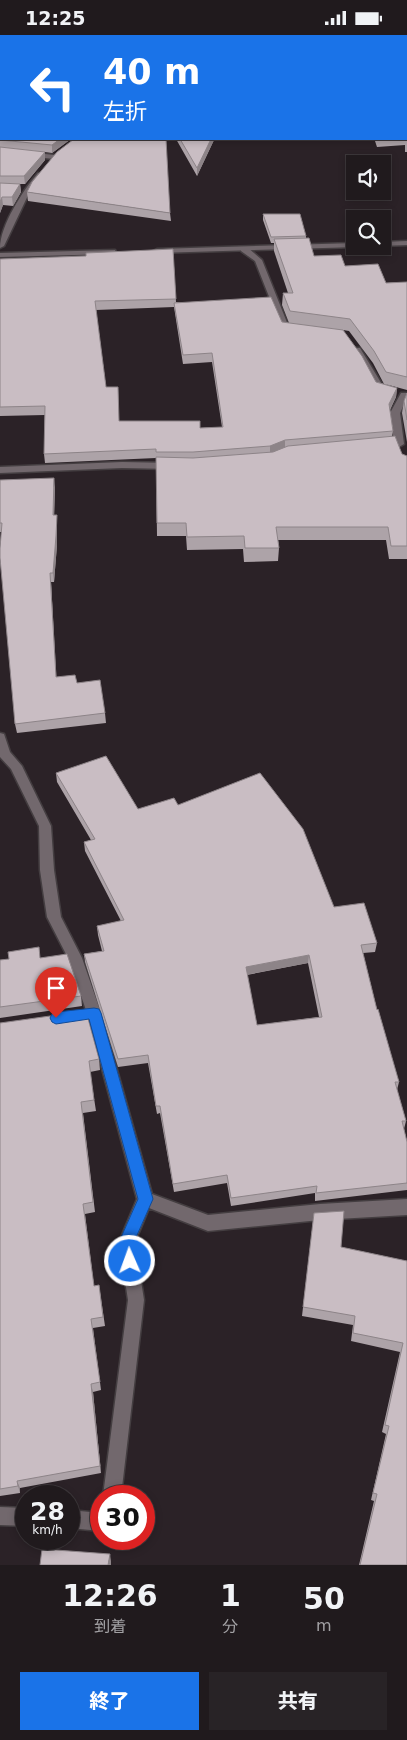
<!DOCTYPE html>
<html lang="ja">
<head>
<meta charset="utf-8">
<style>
  body { margin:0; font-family:"DejaVu Sans","Noto Sans JP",sans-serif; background:#282326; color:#f1f3f6; height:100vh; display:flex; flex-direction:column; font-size:19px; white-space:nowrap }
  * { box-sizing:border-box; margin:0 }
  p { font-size:16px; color:#a2a1a4 }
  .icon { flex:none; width:28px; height:28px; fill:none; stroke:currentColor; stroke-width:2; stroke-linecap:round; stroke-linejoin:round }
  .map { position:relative; height:1530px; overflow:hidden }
  .details { display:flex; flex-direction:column; background:#201a1d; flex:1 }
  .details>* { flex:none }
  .top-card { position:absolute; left:0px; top:0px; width:408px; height:105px; box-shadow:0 2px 8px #0003,0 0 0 1px #3d383b; background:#1a73e8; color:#fff; overflow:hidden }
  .fabs { position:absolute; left:346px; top:120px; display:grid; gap:10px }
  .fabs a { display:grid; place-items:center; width:45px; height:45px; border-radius:0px; background:#201a1d; box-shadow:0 2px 8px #0003,0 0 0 1px #3d383b; font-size:25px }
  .speed { position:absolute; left:15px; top:1450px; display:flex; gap:10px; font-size:25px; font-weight:700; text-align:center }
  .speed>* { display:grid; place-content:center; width:65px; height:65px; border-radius:50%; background:#201a1d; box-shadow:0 2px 8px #0003,0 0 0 1px #3d383b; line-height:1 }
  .speed small { font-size:12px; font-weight:400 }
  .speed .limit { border:8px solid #d22; background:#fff; color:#111 }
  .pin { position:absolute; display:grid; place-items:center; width:42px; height:42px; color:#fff; margin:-51px -21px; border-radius:50% 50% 50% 0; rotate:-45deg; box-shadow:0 0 5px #0007 }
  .pin .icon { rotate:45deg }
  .me { position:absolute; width:55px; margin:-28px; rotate:358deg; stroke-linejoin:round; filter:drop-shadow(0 0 4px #0008) }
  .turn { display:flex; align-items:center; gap:18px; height:105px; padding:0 20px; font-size:22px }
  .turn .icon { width:65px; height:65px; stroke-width:2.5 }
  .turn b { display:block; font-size:35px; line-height:42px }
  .eta { display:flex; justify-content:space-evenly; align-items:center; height:85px; text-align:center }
  .eta b { font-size:30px; font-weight:800; line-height:35px }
  .action { display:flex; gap:10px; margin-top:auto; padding:10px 20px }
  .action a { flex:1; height:58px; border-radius:0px; background:#1a73e8; color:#fff; font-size:20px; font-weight:800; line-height:58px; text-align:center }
  .action a+a { background:#282326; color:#f1f3f6 }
  .status { display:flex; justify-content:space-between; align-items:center; height:35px; padding:0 25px; background:#201a1d; direction:ltr }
  .status svg { height:14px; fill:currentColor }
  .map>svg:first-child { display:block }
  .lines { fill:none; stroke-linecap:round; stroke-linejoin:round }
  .street-casing { stroke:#443e41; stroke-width:3 }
  .secondary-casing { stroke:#443e41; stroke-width:3 }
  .street { fill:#72686d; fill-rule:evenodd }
  .secondary { fill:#72686d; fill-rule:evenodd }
  .wall { fill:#ada3a8; fill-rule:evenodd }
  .shaded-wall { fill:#8d8488 }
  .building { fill:#c9bdc3; stroke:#8d8488; fill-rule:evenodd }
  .route { fill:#1a73e8; stroke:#114b97 }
</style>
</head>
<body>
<div class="status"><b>12:25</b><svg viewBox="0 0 49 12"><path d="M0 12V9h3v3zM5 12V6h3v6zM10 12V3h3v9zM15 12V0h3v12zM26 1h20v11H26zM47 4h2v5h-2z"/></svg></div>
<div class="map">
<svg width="407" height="1530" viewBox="0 0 407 1530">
  <rect width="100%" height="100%" fill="#2b2227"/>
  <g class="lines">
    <g class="street-casing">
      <path id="street" d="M0,114l54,6 3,2 -3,2 -54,-6z
        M38,138l5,1 -12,15 -27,57 -4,2c0,-22 23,-58 38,-75z
        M241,212h6l15,13 26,65 10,2v4l-17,-4 -26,-66 -14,-10z
        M354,313h6l23,38 10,3v4l-16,-3 -24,-40z
        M401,358h6v5l-7,15 4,31 -5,3h-19v-4l14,-1 -4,-29z
        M122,427l51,1 5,3 -5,3 -51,-1 -122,5v-6z
        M0,698l4,1 6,18 12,14 29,60 3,44 7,47 21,41 19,55 51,181 56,21 112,-11 87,-5v16l-87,5 -112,11 -59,-23 -14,34 9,58 -23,196h-18l25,-196 -9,-58 18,-43 -50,-186 -19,-55 -21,-41 -7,-47 -1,-44 -28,-57 -11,-12z
        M0,1472l26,1v18l-26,-1z
        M69,1475l32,3v18l-32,-3z"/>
    </g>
    <g class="secondary-casing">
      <path id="secondary" d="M407,206v4l-25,1v-4z
        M355,208v3l3,1 -201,6 -4,-2 4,-2z
        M115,215l1,2 -4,2 -112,3v-4z"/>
    </g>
    <use href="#street" class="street"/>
    <use href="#secondary" class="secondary"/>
  </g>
  <path class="wall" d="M406,36h1v81h-2v-7l-28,2 -2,-6 -34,-1v-1h65z
    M0,38l71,66 -19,14 -7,-1v8l-20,24h-5l1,8 -8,14 -10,-1 -3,8z
    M176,104h47v2l-9,-1 -17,36z
    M27,157l143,21 1,8 -143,-20z
    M263,179l43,22v3l8,17 31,10 41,17 21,-1v108l-22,-6 12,4 -1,9 -6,13 3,21 -1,5 10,18 5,2v103h-18l-3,-19h-108l1,8 -1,13 -34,1 -1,-13 -56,1 -1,-14h-29l-1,-78 -111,5 -1,-9 1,-39 -45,1v-157l86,-3 87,-7 3,53 113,21 -7,-18 1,-12h5l-14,-42v-8h-3l-8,-23zM174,272l9,57 29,-2 10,65 -22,1 -81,-7 -13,-34 -10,-77zM343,295l6,1 24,32 11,21 -8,-2z
    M407,358v49l-5,-29 2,-12z
    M0,445l55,7 -1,28 3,9v21l-3,37h-3l5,95 21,6 28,30 1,10 -89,10 -2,-9 -13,-192h-2z
    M56,738l82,36 40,-4 156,102 43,36 -2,9 -12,1 14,57 22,72 -2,8 9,31 -2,8 3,13v48l-92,11v-8l-84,13 -4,-23 -53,9 -14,-79 -3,1 -9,-51 -30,4 -33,-105 -1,-8 18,-3 -4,-16 -1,-9 24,-5 -36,-70 -1,-9 7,-2 -34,-58zM308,928l11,54 -62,8 -10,-50z
    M41,923l40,38 1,10 -82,12v-58z
    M0,988l99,36 1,11 -10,2 6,39 -13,2 12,99 -10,2 9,72 5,-1 6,41 -12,2 8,62 -8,2 8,81 -81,15v5l-20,3z
    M314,1178l27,34 66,14v304h-48l15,-64 -3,-1 15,-66 -4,-2 18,-80 -49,-11 2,-16 -51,-9z"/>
  <path class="shaded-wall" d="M326,0h11v1h-17z
    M60,104h11l-19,14v-8z
    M211,104h3v1l-17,36v-8z
    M45,117v8l-20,24 -1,-8z
    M20,149l1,8 -8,14 -1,-9z
    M2,162l1,8 -3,8v-11z
    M397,353l-1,9 -8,16 1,-9z
    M285,405v9l-15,6v-9z
    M54,443l1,9 -1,37 -1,-9z
    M57,480v30l-3,37 -1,-9z
    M50,538l1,9 6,105 -1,-10z
    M309,920l-1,8 -63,12 1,-8z
    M91,1349l2,8 8,81 -1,-7z
    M17,1446l3,7v5l-2,-7z
    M110,1519l1,7v4h-3z"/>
  <path class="building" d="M98,0h228l-6,1h-223z
    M406,36h1v41h-1z
    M1,37v67h59l-8,6 -52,-5v-67z
    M406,84h1v18h-1z
    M74,104h92l4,74 -143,-21 5,-10 25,-30z
    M180,104h31l-14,29z
    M0,112l45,5 -21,24h-24z
    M0,148l20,1 -8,13h-10l-2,5z
    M263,179h37l6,22 -35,1z
    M309,203l5,18 27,-1 4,11 33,-2 8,19 21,-1v95l-21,-5 -12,-21 -24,-32 -60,-8 -7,-18h10l-19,-54z
    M173,214l3,50 -81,2 11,86h12l1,34h81v7l23,-1 -11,-74 -29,2 -9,-52 97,-6 11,25 61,8 19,26 14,26 21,6 -8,16 4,27 -108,9 -15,6 -77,6h-37v-3l-112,5 1,-48 -45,1v-148l86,-3v-3z
    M407,358v27l-3,-19z
    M395,401l7,18 5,2v90h-16l-3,-19h-112l3,21h-34l-1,-12 -57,1 -1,-14h-29l-1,-66 37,1 80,-6 15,-6z
    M54,443l-1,37h4l-1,21 -3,37h-3l6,104 19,-2 2,8 23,-3 5,33 -90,11 -15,-166v-10l2,-25h-2v-43z
    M106,721l32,53 36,-11 4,7 82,-32 43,56 31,78 30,-4 13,40 -16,2 16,65 1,-1 21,73h-4l11,39h-4l5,21v41l-91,10 1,-7 -86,12 -4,-23 -54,9 -13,-78h-4l-8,-51 -30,4 -34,-105 20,-3 -7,-25 27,-6 -40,-78 11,-3 -39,-66zM309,920l13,62 -65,8 -11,-58z
    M39,912l1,11 27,-4 14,42 -81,11v-47l9,-1 -1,-7z
    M86,976l13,48 -10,2 5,39 -13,2 12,100 -10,2 11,82 5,-1 4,32 -12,2 9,63 -9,2 9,82 -83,15 1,5 -18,3v-466z
    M344,1176l-3,36 66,14v304h-47l17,-71 -4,-1 16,-67 -4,-1 18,-82 -50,-10 2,-17 -52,-9 11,-94z
    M42,1514l68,5 -2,11h-68z"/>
  <path class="route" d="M94,973l5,1 2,4 52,186 -19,43 3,19 -2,5 -5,3 -6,-3 -5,-24 19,-43 -49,-180 -33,5 -4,-2 -2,-4 2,-4 4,-2z"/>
</svg>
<div class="fabs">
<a><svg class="icon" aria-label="sound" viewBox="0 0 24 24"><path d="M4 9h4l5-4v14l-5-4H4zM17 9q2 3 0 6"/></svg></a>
<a><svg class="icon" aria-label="search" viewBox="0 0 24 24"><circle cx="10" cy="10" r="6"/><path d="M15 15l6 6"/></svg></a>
</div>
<div class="speed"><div>28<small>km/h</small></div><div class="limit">30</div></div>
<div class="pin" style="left:56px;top:983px;background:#d93025"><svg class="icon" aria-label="arrive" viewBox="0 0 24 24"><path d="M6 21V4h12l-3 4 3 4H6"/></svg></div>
<svg class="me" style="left:130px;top:1226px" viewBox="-20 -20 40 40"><circle r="17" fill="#1a73e8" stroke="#fff" stroke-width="3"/><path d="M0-11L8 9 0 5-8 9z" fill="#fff"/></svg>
<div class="top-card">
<div class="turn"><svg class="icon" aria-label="left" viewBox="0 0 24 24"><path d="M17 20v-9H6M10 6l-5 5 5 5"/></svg><div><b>40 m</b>左折</div></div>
</div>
</div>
<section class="details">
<div class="eta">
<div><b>12:26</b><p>到着</p></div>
<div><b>1</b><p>分</p></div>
<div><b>50</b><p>m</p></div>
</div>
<div class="action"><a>終了</a><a>共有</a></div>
</section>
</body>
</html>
